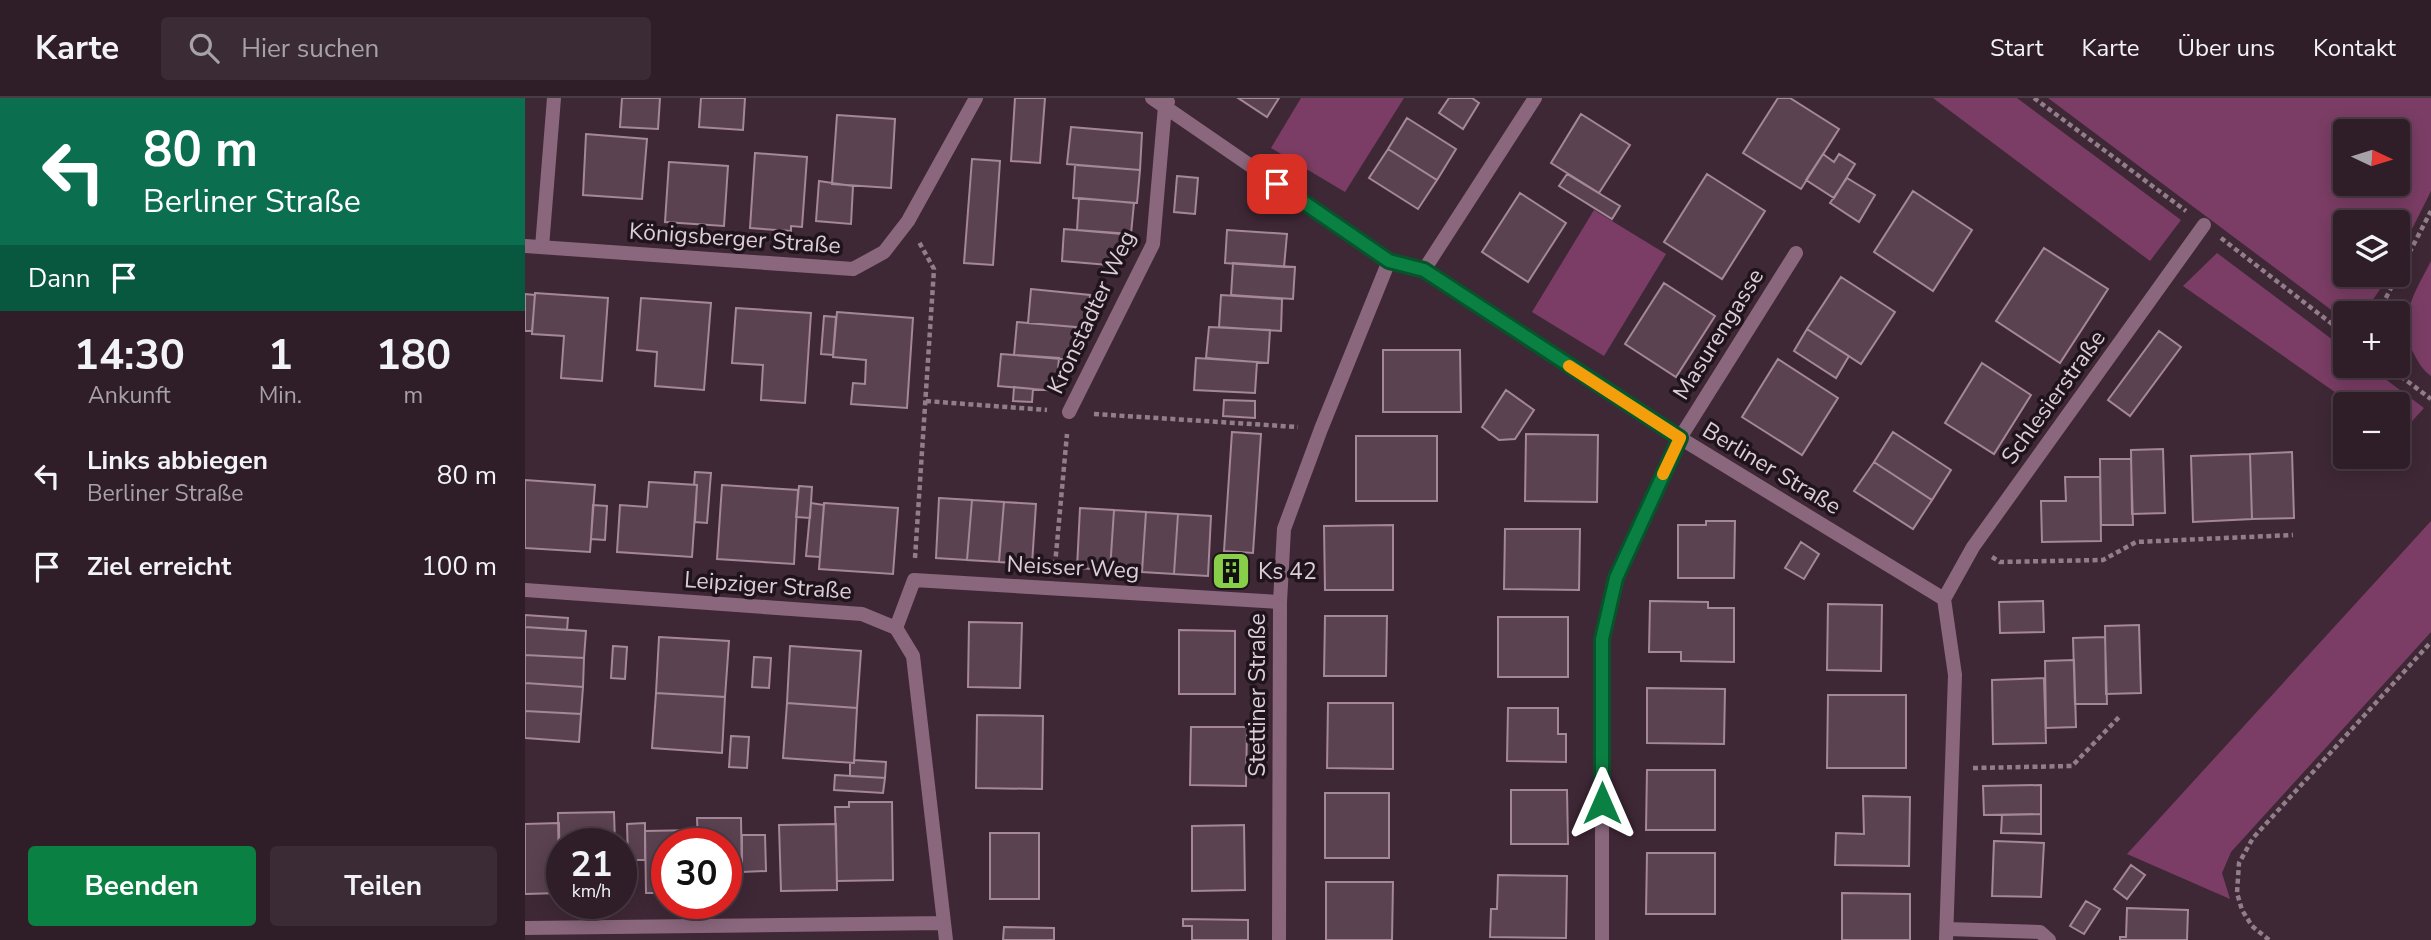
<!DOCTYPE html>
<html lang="de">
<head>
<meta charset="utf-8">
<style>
  body { margin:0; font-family:"Nunito Sans",sans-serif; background:#3b2b34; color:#f1f3f6; height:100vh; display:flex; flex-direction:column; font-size:26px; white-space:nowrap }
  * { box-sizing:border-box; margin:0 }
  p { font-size:23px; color:#a7a2a8 }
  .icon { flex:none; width:38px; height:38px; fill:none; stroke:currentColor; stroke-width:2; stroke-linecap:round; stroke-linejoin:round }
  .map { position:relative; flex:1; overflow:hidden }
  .drawer { display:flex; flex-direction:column; background:#2f1e28; width:525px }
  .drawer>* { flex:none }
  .banner { background:#0b6e4f; color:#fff; overflow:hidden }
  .needle { width:46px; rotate:94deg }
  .tools { position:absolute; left:1808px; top:21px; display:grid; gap:14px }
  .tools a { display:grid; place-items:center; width:77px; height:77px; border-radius:7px; background:#2f1e28; box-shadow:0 4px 18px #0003,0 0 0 2px #4a3c45; font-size:35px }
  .speed { position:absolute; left:21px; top:730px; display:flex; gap:14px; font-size:35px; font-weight:700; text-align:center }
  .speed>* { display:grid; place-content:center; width:91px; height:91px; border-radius:50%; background:#2f1e28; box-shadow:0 4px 18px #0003,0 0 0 2px #4a3c45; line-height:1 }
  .speed small { font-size:18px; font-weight:400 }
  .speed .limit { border:10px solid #d22; background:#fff; color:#111 }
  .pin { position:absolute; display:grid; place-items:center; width:60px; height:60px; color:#fff; margin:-30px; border-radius:14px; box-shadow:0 4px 10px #0006 }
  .me { position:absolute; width:77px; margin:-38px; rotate:0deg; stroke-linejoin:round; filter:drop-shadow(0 0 5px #0008) }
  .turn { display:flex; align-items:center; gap:24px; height:147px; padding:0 28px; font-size:32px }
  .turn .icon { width:91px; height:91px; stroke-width:2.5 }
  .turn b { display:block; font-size:49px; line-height:60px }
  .then { display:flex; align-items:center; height:66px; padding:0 28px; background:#0003; gap:14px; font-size:26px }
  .eta { display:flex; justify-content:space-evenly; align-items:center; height:119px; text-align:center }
  .eta b { font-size:42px; font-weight:700; line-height:49px }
  .primary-button { display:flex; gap:14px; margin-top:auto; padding:14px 28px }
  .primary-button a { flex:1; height:80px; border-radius:7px; background:#0b8043; color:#fff; font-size:28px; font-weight:700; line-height:80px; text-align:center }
  .primary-button a+a { background:#3b2b34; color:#f1f3f6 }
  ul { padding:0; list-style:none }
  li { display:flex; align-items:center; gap:21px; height:91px; padding:0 28px }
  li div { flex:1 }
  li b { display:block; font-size:26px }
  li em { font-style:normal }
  header { display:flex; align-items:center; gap:42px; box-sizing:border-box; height:98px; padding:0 35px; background:#2f1e28; border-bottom:2px solid #4a3c45 }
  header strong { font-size:33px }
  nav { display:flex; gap:38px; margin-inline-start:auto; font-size:24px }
  .search { width:490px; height:63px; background:#3b2b34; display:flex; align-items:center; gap:18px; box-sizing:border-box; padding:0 24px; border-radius:7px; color:#a7a2a8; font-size:26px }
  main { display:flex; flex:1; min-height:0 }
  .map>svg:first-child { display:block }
  .green { fill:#7b3d65; fill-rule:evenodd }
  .building { fill:#5b4251; stroke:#a48798; stroke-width:2 }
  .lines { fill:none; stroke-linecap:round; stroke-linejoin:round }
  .path { stroke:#917e8a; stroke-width:4.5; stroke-dasharray:5 3.5; stroke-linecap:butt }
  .minor { stroke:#8b677d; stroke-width:14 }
  .route-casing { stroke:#07532c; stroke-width:18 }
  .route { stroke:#0b8043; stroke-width:12 }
  .slow { stroke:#f59e0b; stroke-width:12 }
  .labels { text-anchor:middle; stroke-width:7; stroke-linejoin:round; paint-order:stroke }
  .street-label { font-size:23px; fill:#ddcdd6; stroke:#1f141b }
  .poi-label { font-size:23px; fill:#ddcdd6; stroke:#1f141b; text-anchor:start }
</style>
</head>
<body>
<header>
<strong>Karte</strong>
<div class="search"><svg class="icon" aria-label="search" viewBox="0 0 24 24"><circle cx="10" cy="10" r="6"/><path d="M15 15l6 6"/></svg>Hier suchen</div>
<nav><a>Start</a><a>Karte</a><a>Über uns</a><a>Kontakt</a></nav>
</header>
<main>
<section class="drawer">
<div class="banner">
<div class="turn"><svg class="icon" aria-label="left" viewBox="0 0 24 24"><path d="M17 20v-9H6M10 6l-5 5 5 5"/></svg><div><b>80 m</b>Berliner Straße</div></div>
<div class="then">Dann<svg class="icon" aria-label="arrive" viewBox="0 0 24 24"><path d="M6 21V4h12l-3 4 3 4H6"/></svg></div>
</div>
<div class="eta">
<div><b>14:30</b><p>Ankunft</p></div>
<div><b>1</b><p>Min.</p></div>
<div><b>180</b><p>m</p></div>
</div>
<ul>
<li><svg class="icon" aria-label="left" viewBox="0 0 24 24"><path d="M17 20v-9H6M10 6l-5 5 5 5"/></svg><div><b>Links abbiegen</b><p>Berliner Straße</p></div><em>80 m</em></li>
<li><svg class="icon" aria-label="arrive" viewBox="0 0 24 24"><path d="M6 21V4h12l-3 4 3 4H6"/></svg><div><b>Ziel erreicht</b></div><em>100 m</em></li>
</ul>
<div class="primary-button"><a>Beenden</a><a>Teilen</a></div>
</section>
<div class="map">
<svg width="1906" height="842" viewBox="0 0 1906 842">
  <rect width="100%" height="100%" fill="#3f2836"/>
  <path class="green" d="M776,0h103l-59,94 -74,-44z
    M1408,0h84l164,122 -31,41z
    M1523,0h383v93l-33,66 -1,-35h-52v53h43c-10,19 -19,36 -43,38l-3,5zM1872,33v53h-52v-53z
    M1069,112l72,44 -62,102 -72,-44z
    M1692,155l128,96v17h23l56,42 -26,29 -1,-33h-45l-169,-118z
    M1906,163v115c-8,-6 -12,-12 -17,-22 -19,-34 2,-63 17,-93z
    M1906,423v111l-200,220 -9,21 8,26 -103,-45z"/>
  <path class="building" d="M97,0h38l-2,31 -38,-2z
    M176,0h44l-2,32 -44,-3z
    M490,0h30l-5,65 -29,-2z
    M713,0h41l-12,19z
    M924,0h23l7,5 -16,26 -24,-16z
    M1253,0h12l49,31 -38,60 -58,-36z
    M1056,16l49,31 -31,48 -48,-30z
    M312,17l58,4 -4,69 -59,-4z
    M882,20l49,31 -19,31 -49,-31z
    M546,29l71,6 -2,37 -73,-6z
    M61,36l61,5 -5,60 -59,-4z
    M863,51l49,31 -19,29 -49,-31z
    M230,55l52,4 -5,70 -11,-1v5l-41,-3z
    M1298,56l11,8 5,-8 16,10 -21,34 -28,-18z
    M447,61l28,2 -7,104 -29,-2z
    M144,64l59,4 -4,60 -59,-4z
    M550,67l65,5 -3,33 -64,-5z
    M1042,76l53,32 -8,13 -53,-33z
    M1182,76l58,37 -43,68 -58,-37z
    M652,78l21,2 -3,36 -21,-2z
    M1322,80l28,17 -16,27 -29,-19z
    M294,83l34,5 -2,38 -35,-3z
    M1388,93l59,39 -39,61 -59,-39z
    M995,95l46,30 -38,59 -46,-30z
    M554,100l55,5 -3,31 -54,-4z
    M539,131l58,5 -2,32 -58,-5z
    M702,132l60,4 -3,33 -59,-4z
    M1519,150l64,41 -48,74 -64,-42z
    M708,165l62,4 -2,32 -62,-4z
    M1316,179l54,35 -34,52 -54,-35z
    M1139,185l51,33 -39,61 -51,-33z
    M506,191l59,6 -3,33 -59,-5z
    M10,195l73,5 -6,83 -41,-3 3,-42 -32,-2z
    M0,196l10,1 -3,36h-7z
    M696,197l61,4 -1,32 -62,-4z
    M116,200l70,5 -7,87 -49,-4 2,-34 -20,-2z
    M211,210l75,5 -6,90 -44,-3 2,-35 -31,-2z
    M312,214l76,6 -6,90 -56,-4 2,-21 12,1 1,-24 -33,-3z
    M299,218l12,1 -3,38 -12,-1z
    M492,224l58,5 -3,33 -58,-5z
    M684,229l61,3 -2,33 -62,-5z
    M1282,231l42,27 -13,22 -42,-27z
    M1634,233l22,16 -51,69 -22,-16z
    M858,252h77l1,62h-78z
    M476,256l58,4 -3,33 -58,-5z
    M671,260l61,4 -2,31 -61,-3z
    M1253,261l60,39 -36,57 -60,-38z
    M1457,265l49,32 -37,59 -49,-31z
    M489,289l19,2 -1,13 -19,-1z
    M981,292l28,20 -19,29 -16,1 -17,-13z
    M699,302l31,1v17l-32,-2z
    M707,334l29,2 -8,119 -29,-2z
    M1368,334l58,38 -19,30 -58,-38z
    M1001,336l72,1 -1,67 -72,-1z
    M831,338h81v65h-81z
    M1638,351l2,64 -33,1 -1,-64z
    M1767,354l2,66 -42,1 -2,-65z
    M1725,356l2,65 -59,3 -2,-66z
    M1833,359h21l-8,9z
    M1575,361h31l2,66h-32z
    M1349,364l58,38 -19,29 -59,-38z
    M170,374l16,1 -4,50 -12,-1 2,-37h-3z
    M1540,379h35l1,64 -59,1 -1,-41h25z
    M0,382l70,5 -5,67 -65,-4z
    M124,384l48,3 -5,72 -75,-5 3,-47 27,2z
    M197,387l76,5 -4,74 -77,-5z
    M274,388l13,1 -2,31 -14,-1z
    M414,400l33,2 -5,60 -31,-2z
    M447,402l32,2 -5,60 -32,-2z
    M479,404l32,2 -4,60 -33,-2z
    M286,405l13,2 -4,52 -14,-1z
    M299,405l74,5 -5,66 -74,-5z
    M68,407l14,1 -2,34 -14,-1z
    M555,410l34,2 -4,60 -33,-2z
    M589,412l32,2 -4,60 -32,-2z
    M621,414l32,2 -4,60 -32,-2z
    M653,416l33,2 -3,60 -34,-2z
    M1181,423h29l-1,57h-56v-53h28z
    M868,427v65h-68l-1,-64z
    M980,431h75l-1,61 -75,-1z
    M1276,444l18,12 -15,25 -19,-11z
    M702,465l10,2 -1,13 -10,-1z
    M1125,503l58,1v6h26v54l-53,-1v-9h-32z
    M1518,503l1,31 -44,1 -1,-31z
    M1303,506l54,1 -1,66 -54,-1z
    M0,517l43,3 -1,12 -42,-3z
    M800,518h62l-1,60h-62z
    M973,519h70v60h-70z
    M444,524l53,1 -2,65 -52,-1z
    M1614,527l2,68 -35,1 -1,-68z
    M0,529l61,4 -2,27 -59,-3z
    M654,532l56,1v63h-56z
    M134,539l70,4 -4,56 -69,-4z
    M1580,539l2,67h-32l-2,-66z
    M88,548l14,1 -2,32 -14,-1z
    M265,548l71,5 -4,57 -70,-5z
    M0,557l59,3 -1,29 -58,-4z
    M229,559l17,1 -2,30 -17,-1z
    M1549,562l2,67 -30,1 -1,-67z
    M1519,580l2,65 -53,1 -1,-64z
    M0,585l58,4 -2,27 -56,-3z
    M1122,590l78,1 -1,55 -77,-1z
    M131,595l69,4 -3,56 -70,-5z
    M1303,597h78v73h-79z
    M262,605l70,5 -3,55 -71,-5z
    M803,605h65v66l-66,-1z
    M983,610h50v26h8v28l-59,-1z
    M0,613l56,3 -2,28 -54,-4z
    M452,617l66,1 -1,73 -66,-1z
    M666,629h56l-1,59 -56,-1z
    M206,638l18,1 -2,31 -18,-1z
    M329,662l32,2 -1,16 -35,-2v-13h4z
    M1122,672h68v60h-69z
    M310,677l50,3 -2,15 -49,-3z
    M1516,687v29l-57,1 -1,-29z
    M986,692h56l1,54h-57z
    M800,695h64v65h-64z
    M1338,698l47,1 -1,69 -74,-1 1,-32 28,1z
    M324,704h43l1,78 -56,1 -2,-74h14z
    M89,714l1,32h-53v39h-3l-1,-70z
    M1516,716v20l-40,-1 1,-18z
    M172,720h44l1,63h-16v-37h-28z
    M34,725l1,70 -35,1v-70z
    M120,725v37h-17l-1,-36z
    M311,726l1,66 -56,1 -2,-66z
    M719,727l1,65 -53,1v-65z
    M172,732l1,14h-31v49h-21l-1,-62z
    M465,735h49v66h-49z
    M217,737h23l1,36 -24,1z
    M1469,743l50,2 -3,54 -49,-1z
    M1122,755h68v61h-69z
    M1606,767l14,10 -18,24 -13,-10z
    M973,777l69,1 -1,62 -76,-1 1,-28h6z
    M801,784h67l-1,58h-66z
    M1317,795l68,1v46h-68z
    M1561,803l14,8 -16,25 -14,-8z
    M1602,810l61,2 -1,30h-67v-3h6z
    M658,821l65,1v20h-56v-14h-9z
    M479,829l50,1v12h-51z"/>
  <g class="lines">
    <path class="path" d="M1509,0l152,113
      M1696,140l124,96
      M1853,215l53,-102
      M1862,268l44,33
      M401,303l121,9
      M569,316l204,13
      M1467,459l8,5 103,-2 33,-18 157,-7
      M390,460l19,-289 -15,-27
      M530,467l12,-131
      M1448,670l99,-2 49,-51
      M1744,842l-17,-14 -10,-16 -5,-17 2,-30 14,-25 178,-196"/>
    <path class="minor" d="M627,0l237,163 35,9 256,168 264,161 11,76 -9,265
      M0,148l328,23 31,-17 24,-31 68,-123
      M17,149l12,-149
      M899,172l111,-172
      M544,314l84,-168 12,-138 3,-4
      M0,492l337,24 34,14 17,28 33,284
      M1419,501l29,-52 231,-322
      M371,530l18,-48 366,22
      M0,830l419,-5
      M1422,831l93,3 9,8
      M754,842l1,-338 4,-73 37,-100 68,-168
      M1077,842v-301l14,-61 64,-140 116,-185"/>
  </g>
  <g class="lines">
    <g class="route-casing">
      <path id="route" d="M752,86l112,77 35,9 256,168 -64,140 -14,61v164"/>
    </g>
    <use href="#route" class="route"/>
    <path class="slow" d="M1044,268l111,72 -17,36"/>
  </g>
  <defs>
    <g id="building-square" transform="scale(2.0125)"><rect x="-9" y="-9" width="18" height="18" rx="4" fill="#89ce48" stroke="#1f141b"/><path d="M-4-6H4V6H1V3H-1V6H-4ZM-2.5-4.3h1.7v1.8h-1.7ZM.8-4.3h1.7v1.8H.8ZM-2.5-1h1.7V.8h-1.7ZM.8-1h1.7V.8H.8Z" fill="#111"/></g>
  </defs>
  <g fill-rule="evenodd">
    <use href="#building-square" x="706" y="473"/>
  </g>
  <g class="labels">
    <g class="street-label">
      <text transform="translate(210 140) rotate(4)" y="8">Königsberger Straße</text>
      <text transform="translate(566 214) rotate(-65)" y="8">Kronstadter Weg</text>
      <text transform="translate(1193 236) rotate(-58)" y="8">Masurengasse</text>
      <text transform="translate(1528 299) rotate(-54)" y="8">Schlesierstraße</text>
      <text transform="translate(1247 370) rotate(31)" y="8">Berliner Straße</text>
      <text transform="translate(548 469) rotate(3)" y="8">Neisser Weg</text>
      <text transform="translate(243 487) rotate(4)" y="8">Leipziger Straße</text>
      <text transform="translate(732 597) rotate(-90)" y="8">Stettiner Straße</text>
    </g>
    <g class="poi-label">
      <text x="733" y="481">Ks 42</text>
    </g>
  </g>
</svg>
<div class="tools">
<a><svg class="needle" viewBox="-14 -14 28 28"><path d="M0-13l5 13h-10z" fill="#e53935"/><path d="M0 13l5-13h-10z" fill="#a7a2a8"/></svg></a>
<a><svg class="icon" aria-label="layers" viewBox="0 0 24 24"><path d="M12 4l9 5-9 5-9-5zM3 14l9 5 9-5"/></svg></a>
<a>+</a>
<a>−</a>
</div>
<div class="speed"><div>21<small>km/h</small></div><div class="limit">30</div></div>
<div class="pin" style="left:752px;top:86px;background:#d93025"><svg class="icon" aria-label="arrive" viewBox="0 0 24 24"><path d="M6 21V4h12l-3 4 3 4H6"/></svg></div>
<svg class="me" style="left:1077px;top:705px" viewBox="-20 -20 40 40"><path d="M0-17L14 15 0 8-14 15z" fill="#0b8043" stroke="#fff" stroke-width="4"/></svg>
</div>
</main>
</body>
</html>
